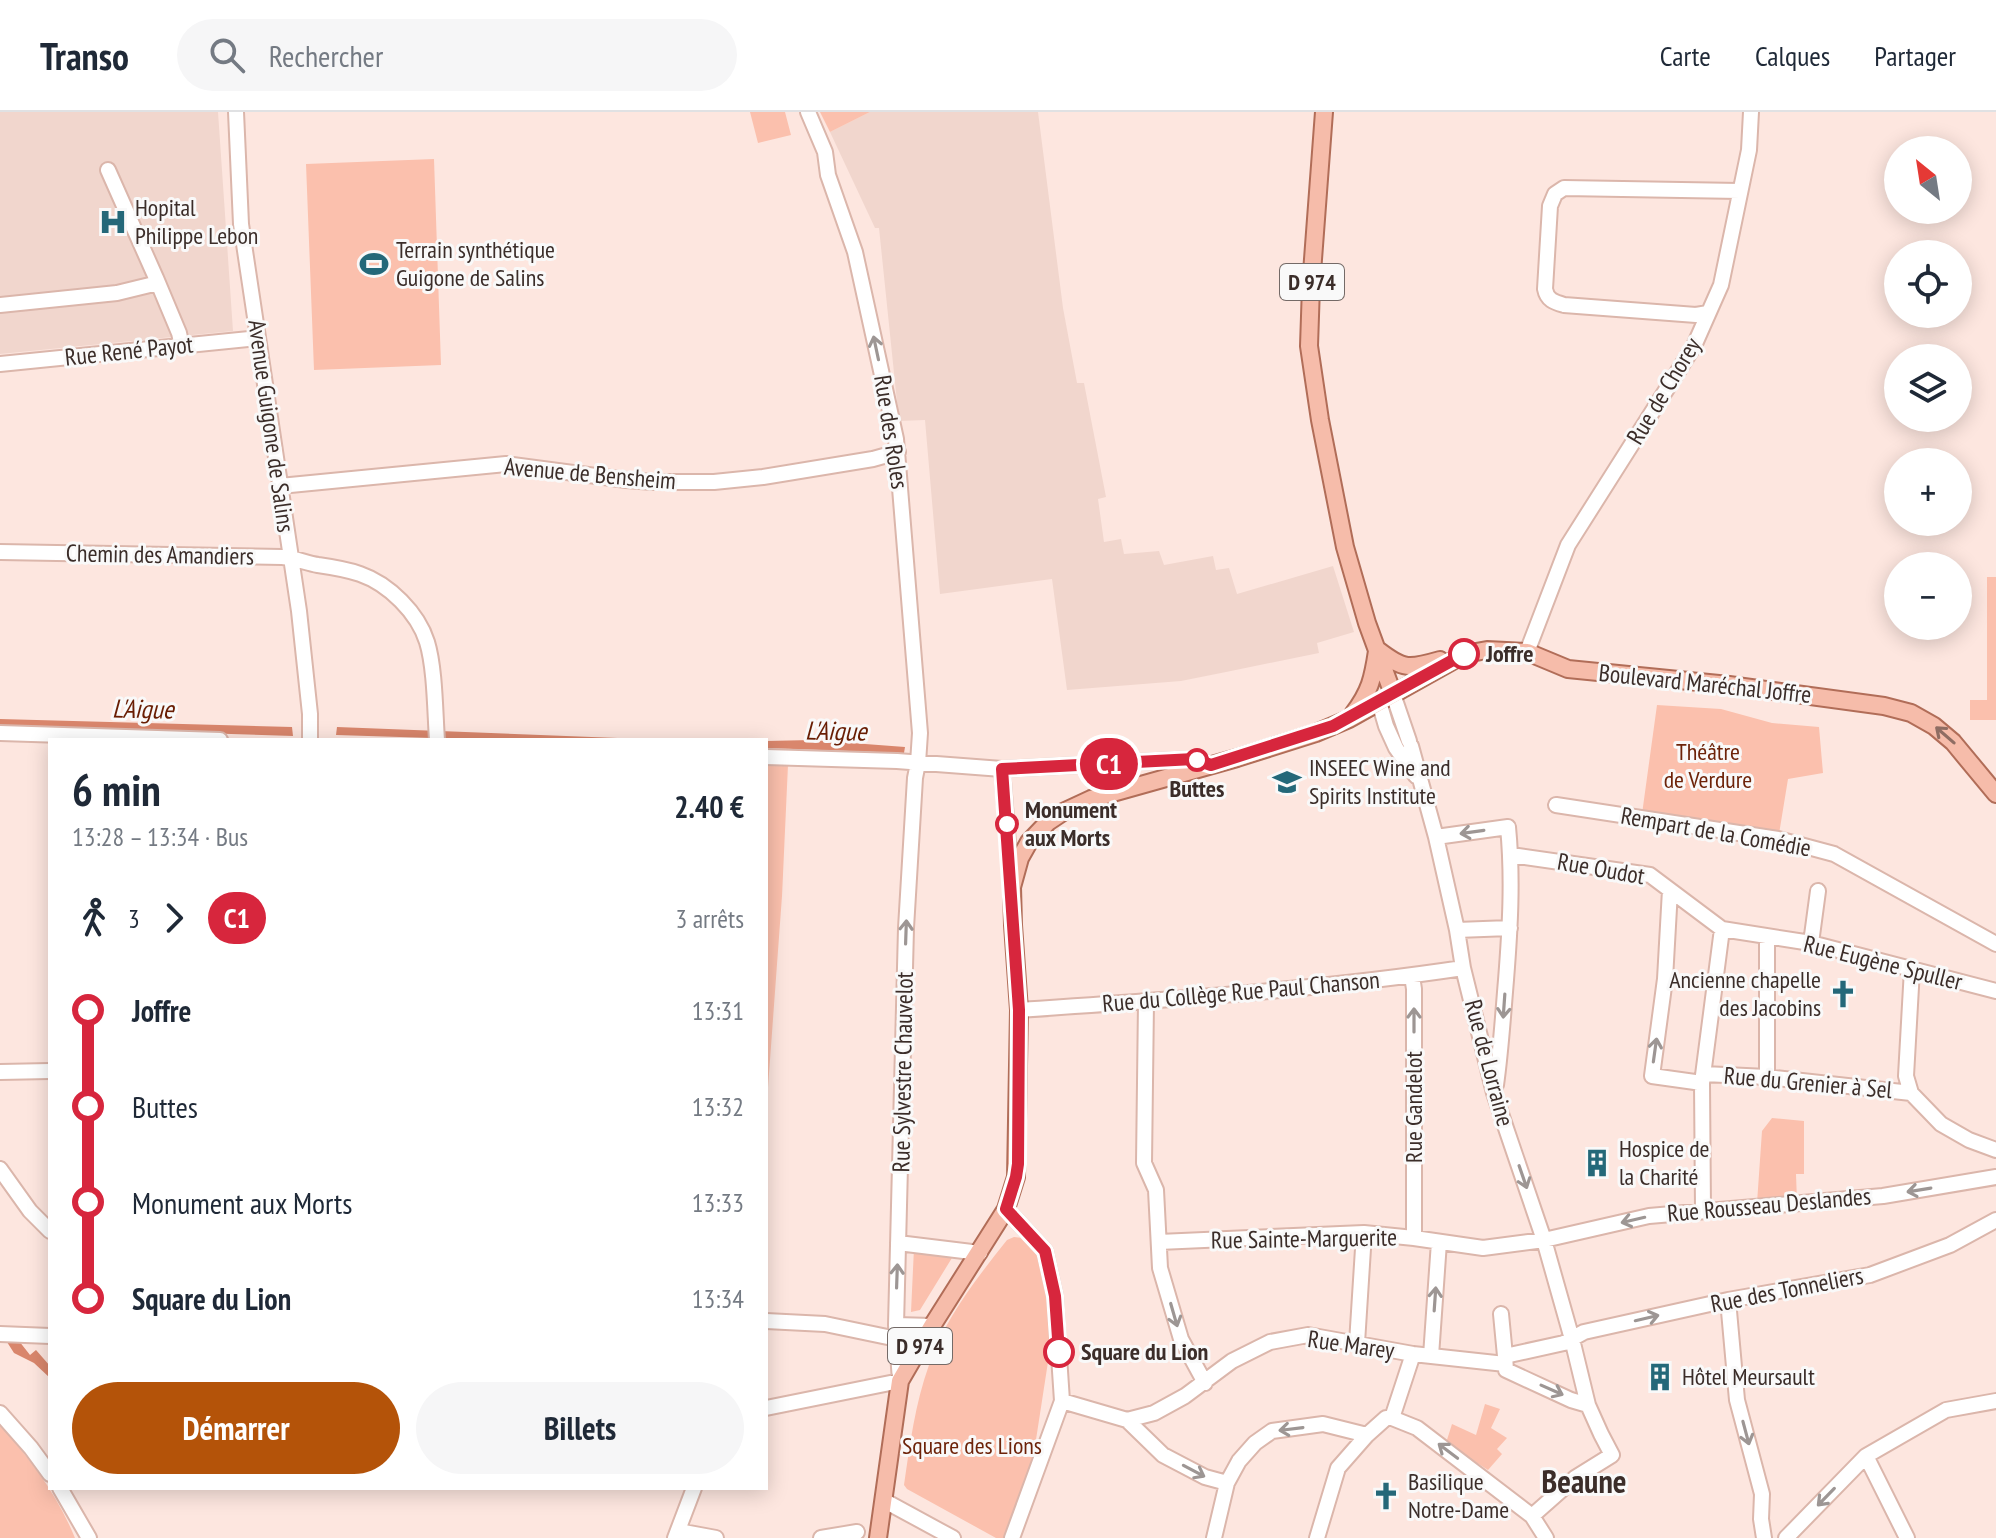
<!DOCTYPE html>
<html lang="fr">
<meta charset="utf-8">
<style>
body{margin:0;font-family:"PT Sans Narrow",sans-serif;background:#f6f6f7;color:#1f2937;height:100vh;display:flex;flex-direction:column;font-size:30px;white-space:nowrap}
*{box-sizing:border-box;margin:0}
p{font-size:26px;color:#747a83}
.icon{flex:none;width:44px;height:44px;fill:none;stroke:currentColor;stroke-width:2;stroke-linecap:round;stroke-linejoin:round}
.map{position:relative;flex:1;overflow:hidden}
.panel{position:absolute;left:48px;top:626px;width:720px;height:752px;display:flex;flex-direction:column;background:#fff;border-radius:0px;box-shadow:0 4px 20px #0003}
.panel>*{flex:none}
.badge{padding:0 16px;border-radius:26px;font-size:28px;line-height:52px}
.needle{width:52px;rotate:330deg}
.buttons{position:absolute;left:1884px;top:24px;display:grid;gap:16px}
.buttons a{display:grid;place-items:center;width:88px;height:88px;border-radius:50%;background:#fff;box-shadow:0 4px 20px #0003;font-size:40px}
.map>.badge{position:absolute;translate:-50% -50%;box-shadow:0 0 0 4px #fff}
.legs{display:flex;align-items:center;gap:12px;height:88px;padding:0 24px;font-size:26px}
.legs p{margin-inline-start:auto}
.head{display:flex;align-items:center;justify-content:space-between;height:136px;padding:0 24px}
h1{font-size:44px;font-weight:800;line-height:60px}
.cta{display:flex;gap:16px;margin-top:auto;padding:16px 24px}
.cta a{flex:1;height:92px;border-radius:48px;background:#b45309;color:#fff;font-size:32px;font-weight:800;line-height:92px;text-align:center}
.cta a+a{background:#f6f6f7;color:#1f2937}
ul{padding:0 24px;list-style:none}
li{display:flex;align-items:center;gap:28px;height:96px;font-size:30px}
li i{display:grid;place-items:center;width:12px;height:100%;margin:0 10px;background:currentColor}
li i::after{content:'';width:20px;height:20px;margin:-10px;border:6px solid;border-radius:50%;background:#fff}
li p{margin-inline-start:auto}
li:first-child i{background:linear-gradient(#0000 50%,currentColor 0)}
li:last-child i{background:linear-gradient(currentColor 50%,#0000 0)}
header{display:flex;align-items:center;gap:48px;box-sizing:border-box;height:112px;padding:0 40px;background:#fff;border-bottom:2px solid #e0e1e3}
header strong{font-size:38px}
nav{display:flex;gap:44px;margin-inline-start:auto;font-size:28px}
.search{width:560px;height:72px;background:#f6f6f7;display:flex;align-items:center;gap:20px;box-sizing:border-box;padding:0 28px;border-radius:44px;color:#747a83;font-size:30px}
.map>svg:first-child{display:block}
.built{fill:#f1d6cd}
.green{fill:#fbc0ad}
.water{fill:#d9866c}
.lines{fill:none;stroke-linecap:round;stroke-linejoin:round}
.minor-casing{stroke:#dbb6ab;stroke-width:18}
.major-casing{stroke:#b16d58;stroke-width:20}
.minor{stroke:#fff;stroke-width:14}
.major{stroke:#f6bcaa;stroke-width:16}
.oneway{stroke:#9d9694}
.oneway2{stroke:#8f6d63}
.line-1-casing{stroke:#fff;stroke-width:18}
.line-1{stroke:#d7263d;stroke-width:12}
.stop-1-dot{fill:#fff;stroke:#d7263d;stroke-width:4}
.labels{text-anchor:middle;stroke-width:6;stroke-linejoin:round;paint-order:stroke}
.shield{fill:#f9f9f9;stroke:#746a67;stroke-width:2}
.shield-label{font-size:22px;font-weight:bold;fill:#3b2d29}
.poi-label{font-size:24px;fill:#3b2d29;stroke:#f9f9f9;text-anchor:start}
.street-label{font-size:24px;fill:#3b2d29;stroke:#f9f9f9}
.stop-label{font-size:24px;font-weight:bold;fill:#3b2d29;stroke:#f9f9f9;text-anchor:start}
.park-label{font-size:24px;fill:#6d2309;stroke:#f9f9f9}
.water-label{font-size:26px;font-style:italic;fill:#691e04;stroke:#f9f9f9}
.district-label{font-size:32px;font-weight:bold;fill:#3b2d29;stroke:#f9f9f9}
</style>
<header>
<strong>Transo</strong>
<div class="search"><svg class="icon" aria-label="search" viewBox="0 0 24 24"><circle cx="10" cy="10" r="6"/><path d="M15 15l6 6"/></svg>Rechercher</div>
<nav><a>Carte</a><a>Calques</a><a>Partager</a></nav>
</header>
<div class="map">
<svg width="1996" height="1426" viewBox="0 0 1996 1426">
<rect width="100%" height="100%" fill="#fde6df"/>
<path class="built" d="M 0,0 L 218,0 L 233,219 L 0,242 Z
M 870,0 L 1038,0 L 1063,196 L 1077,271 L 1084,271 L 1106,385 L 1098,387 L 1104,430 L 1121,427 L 1124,442 L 1159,439 L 1164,453 L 1213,444 L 1216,458 L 1229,456 L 1237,482 L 1333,454 L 1354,520 L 1317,531 L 1319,541 L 1226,560 L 1181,569 L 1067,578 L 1052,467 L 940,482 L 925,308 L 899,309 L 879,116 L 875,116 L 830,20 Z"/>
<path class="green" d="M 750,0 L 785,0 L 791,23 L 758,31 Z
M 820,0 L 870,0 L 830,20 Z
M 434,47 L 441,253 L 314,258 L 306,52 Z
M 1987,465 L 1996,465 L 1996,608 L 1970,608 L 1970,588 L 1987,588 Z
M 1657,593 L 1721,597 L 1772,611 L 1819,615 L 1823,661 L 1788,667 L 1779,722 L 1642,702 Z
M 766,652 L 788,653 L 782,784 L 767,989 Z
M 1772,1006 L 1804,1009 L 1804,1062 L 1796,1062 L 1797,1089 L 1757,1091 L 1762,1019 Z
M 1014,1125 L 1023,1126 L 1029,1130 L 1041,1150 L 1054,1211 L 1031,1360 L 1006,1426 L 996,1426 L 907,1377 L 904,1373 C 910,1332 915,1292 929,1253 C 945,1206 977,1166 1007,1128 Z
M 914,1136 L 955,1141 L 920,1198 L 911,1200 Z
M 1485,1292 L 1500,1297 L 1491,1316 L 1507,1326 L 1497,1337 L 1502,1342 L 1488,1358 L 1446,1331 L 1452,1312 L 1476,1323 Z
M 0,1313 C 31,1348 57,1382 75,1426 L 0,1426 Z"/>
<path class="water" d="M 0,607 L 292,615 L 293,624 L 0,615 Z
M 337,615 L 669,628 L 496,628 L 336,623 Z
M 812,628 L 905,635 L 904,641 L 766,636 L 766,629 Z
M 19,1229 L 30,1243 L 36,1238 L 50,1254 L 50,1266 L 34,1251 L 14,1241 L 7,1230 Z"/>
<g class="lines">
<defs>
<path id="minor" d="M 236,0 L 241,112 L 299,499 L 310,602 L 310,628
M 108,58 L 156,166 L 179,221 L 182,234
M 0,193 L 117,181 L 158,171
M 1708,201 L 1696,203 L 1564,193 C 1554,190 1547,188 1545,177 L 1550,94 L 1555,82 L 1564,76 L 1740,79
M 0,252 L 258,226
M 280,374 L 506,352 L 626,368 L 653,370 L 714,370 L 763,365 L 873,347 L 898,340
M 0,440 L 282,445 C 295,446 306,451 318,453 C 332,455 346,457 360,462 C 389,472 418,501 427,530 C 435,556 435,600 437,628
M 1527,540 L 1568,433 L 1694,234 L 1721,173 L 1749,38 L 1751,0
M 1393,582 L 1409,629
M 1379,590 L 1386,614 L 1396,636 L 1416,664
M 0,621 L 220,628
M 1411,634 L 1436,725 L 1457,818 L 1463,856 L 1494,981 L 1544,1128 L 1572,1227 L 1588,1293 L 1601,1322 L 1612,1343 L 1575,1366 L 1532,1404
M 766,645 L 897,649 L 1002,657 L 1194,647 L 1211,653
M 1002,657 L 1011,769
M 1556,693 L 1778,727 L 1834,742 L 1996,832
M 1436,725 L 1508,715 C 1513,766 1510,817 1506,868 C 1503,903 1501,938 1496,973
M 1511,743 L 1650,763 L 1722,817 L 1811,831 L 1996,879
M 1670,778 L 1665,867 L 1652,964 L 1702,971
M 1457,818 L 1510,816
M 1767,825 L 1767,965
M 1811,831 L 1818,779
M 1912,857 L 1906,964 L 1911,981 L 1941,1012 L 1969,1028 L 1996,1038
M 1412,864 L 1414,877 L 1414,1126
M 1146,890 L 1144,1051 L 1156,1078 L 1160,1156 L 1181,1227 L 1205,1271
M 1019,898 C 1167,888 1316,878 1463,856
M 0,960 L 50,959
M 1704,962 L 1767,965 L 1911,981
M 0,1057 L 30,1099 L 50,1119
M 1006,1097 L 1045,1139 L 1055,1184 L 1062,1289 L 1012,1426
M 1703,1098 L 1702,971 L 1722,817
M 1159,1130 L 1364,1121 L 1414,1126 L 1483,1136 L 1544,1128 L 1649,1104 L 1883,1084 L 1996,1065
M 898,1131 L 980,1141
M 1728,1188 L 1737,1288 L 1762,1382 L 1761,1407 L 1764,1426
M 1501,1202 L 1505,1244
M 766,1209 L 825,1212 L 897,1227
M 896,1213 L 932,1214
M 0,1222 L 50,1224
M 1357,1231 L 1364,1121
M 1431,1244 L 1439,1130
M 1062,1289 L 1127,1308 L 1154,1301 L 1185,1284 L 1232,1249 L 1270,1230 L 1308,1223 L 1413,1242 L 1505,1252
M 1588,1293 L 1571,1288 L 1506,1258 L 1505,1244 L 1564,1231 L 1584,1220 L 1728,1188 L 1870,1163 L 1950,1133 L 1996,1108
M 766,1296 L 900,1269 L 896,1213 L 906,816 L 915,666 L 918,651 L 920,621 L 896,327 L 855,140 L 828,63 L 825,40 L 808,0
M 0,1301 L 31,1336 L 50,1362
M 1392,1306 L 1417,1316 L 1532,1404 L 1546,1426
M 1392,1306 L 1413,1242
M 1127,1308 L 1163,1343 L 1205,1365 L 1227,1371
M 1866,1344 L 1907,1426
M 60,1376 L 89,1426
M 883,1388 L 953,1426
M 678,1419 L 716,1426
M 675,1426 L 694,1376
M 821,1426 L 857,1420
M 1214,1426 L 1227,1371 L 1239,1349 L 1255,1331 L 1272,1319 L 1323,1312 L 1367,1323
M 1317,1426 L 1338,1356 L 1367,1323 L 1386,1306 L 1392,1306
M 1786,1426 L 1866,1344 L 1946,1298 L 1996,1289"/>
<path id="major" d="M 1324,0 L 1311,174 L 1309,234 L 1320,308 L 1345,435 L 1367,511 L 1393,582
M 1378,538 C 1404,558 1409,557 1440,548
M 1353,602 C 1370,580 1373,566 1377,539
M 878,1426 L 900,1269 L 932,1214 L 1006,1097 L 1016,1065 L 1019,898 L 1013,813 L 1012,775 L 1020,746 L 1029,730 L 1048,710 L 1063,700 L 1091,687 L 1237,646 L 1316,621 L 1349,607 L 1465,542 L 1487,538 L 1527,540 L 1568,557 L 1729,573 L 1884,594 L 1911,601 L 1934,614 L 1953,630 L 1996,682"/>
</defs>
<use href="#minor" class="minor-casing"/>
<use href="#major" class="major-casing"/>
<use href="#minor" class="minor"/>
<use href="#major" class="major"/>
</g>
<defs><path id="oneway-shaft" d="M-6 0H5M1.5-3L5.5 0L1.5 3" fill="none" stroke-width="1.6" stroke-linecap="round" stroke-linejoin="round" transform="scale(2)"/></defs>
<g class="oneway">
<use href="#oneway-shaft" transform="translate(876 236) rotate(-102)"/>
<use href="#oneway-shaft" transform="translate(1472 720) rotate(172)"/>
<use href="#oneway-shaft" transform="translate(906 820) rotate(-88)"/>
<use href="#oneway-shaft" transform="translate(1504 894) rotate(94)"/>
<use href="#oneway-shaft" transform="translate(1414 908) rotate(-90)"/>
<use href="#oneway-shaft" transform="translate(1655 938) rotate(-82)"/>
<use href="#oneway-shaft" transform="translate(1523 1065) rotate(71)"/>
<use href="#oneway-shaft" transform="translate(1919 1078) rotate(171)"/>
<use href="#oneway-shaft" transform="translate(1633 1108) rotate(167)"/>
<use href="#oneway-shaft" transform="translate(897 1164) rotate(-88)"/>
<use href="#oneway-shaft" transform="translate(1435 1187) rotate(-86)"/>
<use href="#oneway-shaft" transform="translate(1174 1203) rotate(74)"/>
<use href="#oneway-shaft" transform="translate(1647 1206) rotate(-13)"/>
<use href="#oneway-shaft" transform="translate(1552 1278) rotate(24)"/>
<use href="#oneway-shaft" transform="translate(1291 1317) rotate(173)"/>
<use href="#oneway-shaft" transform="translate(1746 1321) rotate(75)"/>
<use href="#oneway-shaft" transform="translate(1448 1339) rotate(-143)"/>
<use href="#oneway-shaft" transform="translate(1194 1359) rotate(28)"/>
<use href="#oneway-shaft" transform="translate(1826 1385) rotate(134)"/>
</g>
<use class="oneway2" href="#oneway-shaft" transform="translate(1945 623) rotate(-139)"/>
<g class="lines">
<defs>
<path id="line-1" d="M 1059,1240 L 1055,1184 L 1045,1139 L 1006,1097 L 1016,1065 L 1018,1052 L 1019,898 L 1002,657 L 1194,647 L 1211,653 L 1333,614 L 1464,542"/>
</defs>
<use href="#line-1" class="line-1-casing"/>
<use href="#line-1" class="line-1"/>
</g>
<defs>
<symbol id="hospital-bare" viewBox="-9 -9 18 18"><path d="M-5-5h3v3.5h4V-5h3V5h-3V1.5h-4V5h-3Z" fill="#246879" stroke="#f9f9f9" stroke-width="2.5" paint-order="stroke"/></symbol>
<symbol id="stadium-bare" viewBox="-9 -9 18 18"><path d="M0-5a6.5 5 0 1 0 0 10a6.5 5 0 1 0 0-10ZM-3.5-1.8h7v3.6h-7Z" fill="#246879" stroke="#f9f9f9" stroke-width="2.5" paint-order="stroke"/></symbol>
<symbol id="university-bare" viewBox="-9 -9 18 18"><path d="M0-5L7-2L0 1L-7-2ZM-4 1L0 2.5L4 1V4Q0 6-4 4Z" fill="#246879" stroke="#f9f9f9" stroke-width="2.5" paint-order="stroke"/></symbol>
<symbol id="church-bare" viewBox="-9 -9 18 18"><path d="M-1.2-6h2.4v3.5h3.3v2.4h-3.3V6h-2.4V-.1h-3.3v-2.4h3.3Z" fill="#246879" stroke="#f9f9f9" stroke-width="2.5" paint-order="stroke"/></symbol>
<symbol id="building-bare" viewBox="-9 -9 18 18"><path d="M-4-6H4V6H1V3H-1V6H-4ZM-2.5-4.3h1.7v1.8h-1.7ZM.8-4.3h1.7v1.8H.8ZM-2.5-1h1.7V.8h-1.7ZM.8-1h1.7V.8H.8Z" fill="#246879" stroke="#f9f9f9" stroke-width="2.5" paint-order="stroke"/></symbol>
</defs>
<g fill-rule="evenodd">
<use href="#hospital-bare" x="93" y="90" width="40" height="40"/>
<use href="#stadium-bare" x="354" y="132" width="40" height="40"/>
<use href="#university-bare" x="1267" y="650" width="40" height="40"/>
<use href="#church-bare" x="1823" y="862" width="40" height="40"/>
<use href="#building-bare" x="1577" y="1031" width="40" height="40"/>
<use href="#building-bare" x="1640" y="1245" width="40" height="40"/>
<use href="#church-bare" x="1366" y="1364" width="40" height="40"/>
</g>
<g class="stop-1-dot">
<circle cx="1464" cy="542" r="14"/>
<circle cx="1197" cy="648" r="10"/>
<circle cx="1007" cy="712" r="10"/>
<circle cx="1059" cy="1240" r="14"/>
</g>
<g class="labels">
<g class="shield">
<rect x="1280" y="152" width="64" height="36" rx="6"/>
<rect x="888" y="1216" width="64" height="36" rx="6"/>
</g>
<g class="shield-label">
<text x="1312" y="178">D 974</text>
<text x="920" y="1242">D 974</text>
</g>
<g class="poi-label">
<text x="135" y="104">Hopital<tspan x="135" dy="28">Philippe Lebon</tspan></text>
<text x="396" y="146">Terrain synthétique<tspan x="396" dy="28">Guigone de Salins</tspan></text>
<text x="1309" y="664">INSEEC Wine and<tspan x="1309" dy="28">Spirits Institute</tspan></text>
<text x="1821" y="876" text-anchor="end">Ancienne chapelle<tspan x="1821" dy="28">des Jacobins</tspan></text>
<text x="1619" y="1045">Hospice de<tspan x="1619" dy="28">la Charité</tspan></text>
<text x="1682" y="1273">Hôtel Meursault</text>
<text x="1408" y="1378">Basilique<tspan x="1408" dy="28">Notre-Dame</tspan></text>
</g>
<g class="street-label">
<text transform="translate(129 239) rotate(-6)" y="8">Rue René Payot</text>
<text transform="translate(1664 279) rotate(-59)" y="8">Rue de Chorey</text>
<text transform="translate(271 314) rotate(82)" y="8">Avenue Guigone de Salins</text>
<text transform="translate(891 320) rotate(81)" y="8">Rue des Roles</text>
<text transform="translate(590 362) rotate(5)" y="8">Avenue de Bensheim</text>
<text transform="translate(160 443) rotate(1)" y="8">Chemin des Amandiers</text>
<text transform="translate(1705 572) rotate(6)" y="8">Boulevard Maréchal Joffre</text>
<text transform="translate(1716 720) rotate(10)" y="8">Rempart de la Comédie</text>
<text transform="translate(1601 757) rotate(10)" y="8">Rue Oudot</text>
<text transform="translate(1883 851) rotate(14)" y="8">Rue Eugène Spuller</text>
<text transform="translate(1241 880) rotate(-5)" y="8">Rue du Collège Rue Paul Chanson</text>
<text transform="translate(1489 951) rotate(75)" y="8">Rue de Lorraine</text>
<text transform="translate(903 960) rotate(-89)" y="8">Rue Sylvestre Chauvelot</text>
<text transform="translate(1808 971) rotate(5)" y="8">Rue du Grenier à Sel</text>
<text transform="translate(1414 995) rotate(-90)" y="8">Rue Gandelot</text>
<text transform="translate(1769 1093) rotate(-5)" y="8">Rue Rousseau Deslandes</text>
<text transform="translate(1304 1127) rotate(-1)" y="8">Rue Sainte-Marguerite</text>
<text transform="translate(1787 1178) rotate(-11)" y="8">Rue des Tonneliers</text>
<text transform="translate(1351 1233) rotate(8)" y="8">Rue Marey</text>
</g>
<g class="stop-label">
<text x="1486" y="550">Joffre</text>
<text x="1197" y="685" text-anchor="middle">Buttes</text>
<text x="1025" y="706">Monument<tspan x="1025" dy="28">aux Morts</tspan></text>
<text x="1081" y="1248">Square du Lion</text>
</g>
<g class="park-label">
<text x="1708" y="648">Théâtre<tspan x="1708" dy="28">de Verdure</tspan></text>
<text x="972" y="1342">Square des Lions</text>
</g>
<g class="water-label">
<text transform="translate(143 597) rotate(1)" y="9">L'Aigue</text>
<text transform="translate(836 619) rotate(1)" y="9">L'Aigue</text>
</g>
<g class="district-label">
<text x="1584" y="1381">Beaune</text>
</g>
</g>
</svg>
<div class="buttons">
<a><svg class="needle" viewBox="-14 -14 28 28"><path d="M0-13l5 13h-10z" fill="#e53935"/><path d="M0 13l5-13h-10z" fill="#747a83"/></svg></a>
<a><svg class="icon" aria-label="locate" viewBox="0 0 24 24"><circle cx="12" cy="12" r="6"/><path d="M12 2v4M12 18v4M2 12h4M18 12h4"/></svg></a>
<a><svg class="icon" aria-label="layers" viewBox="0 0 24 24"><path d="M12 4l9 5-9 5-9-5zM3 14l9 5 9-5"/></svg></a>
<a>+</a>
<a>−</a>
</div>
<b class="badge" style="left:1109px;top:652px;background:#d7263d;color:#fff">C1</b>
<section class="panel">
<div class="head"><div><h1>6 min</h1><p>13:28 – 13:34 · Bus</p></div><b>2.40 €</b></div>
<div class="legs"><svg class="icon" aria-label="walk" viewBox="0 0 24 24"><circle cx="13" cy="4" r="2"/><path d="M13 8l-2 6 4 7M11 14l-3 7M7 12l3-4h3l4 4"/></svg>3<svg class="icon" aria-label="forward" viewBox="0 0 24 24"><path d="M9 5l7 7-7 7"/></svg><b class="badge" style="background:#d7263d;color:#fff">C1</b><p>3 arrêts</p></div>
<ul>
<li><i style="color:#d7263d"></i><b>Joffre</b><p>13:31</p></li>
<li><i style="color:#d7263d"></i><span>Buttes</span><p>13:32</p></li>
<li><i style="color:#d7263d"></i><span>Monument aux Morts</span><p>13:33</p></li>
<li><i style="color:#d7263d"></i><b>Square du Lion</b><p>13:34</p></li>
</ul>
<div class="cta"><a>Démarrer</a><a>Billets</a></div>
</section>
</div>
